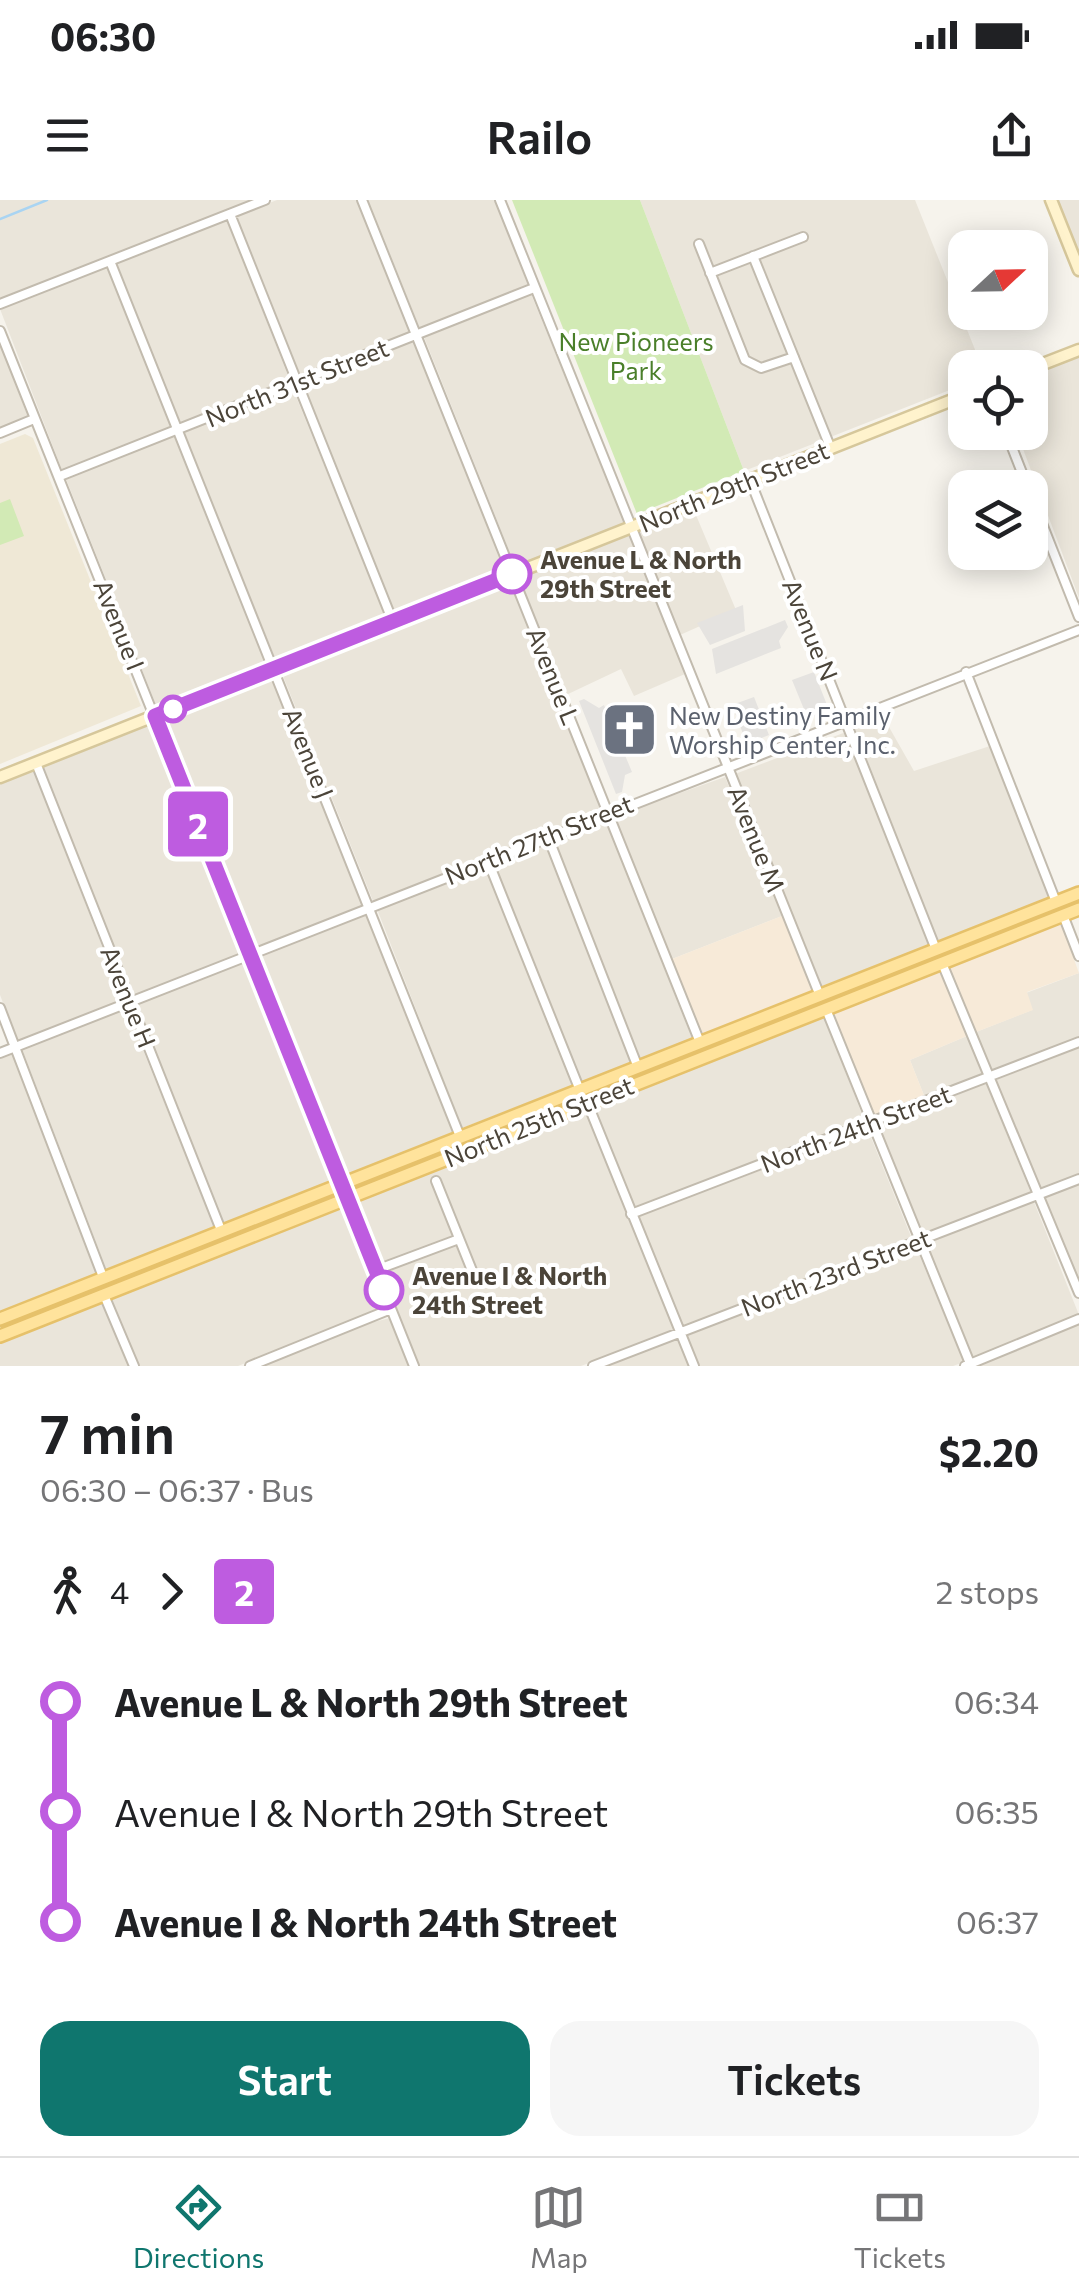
<!DOCTYPE html>
<meta charset="utf-8">
<style>
body{margin:0;font-family:Commissioner,sans-serif;background:#f6f6f6;color:#202124;height:100vh;display:flex;flex-direction:column;font-size:38px;white-space:nowrap}
*{box-sizing:border-box;margin:0}
p{font-size:32px;color:#757577}
.icon{flex:none;width:55px;height:55px;fill:none;stroke:currentColor;stroke-width:2;stroke-linecap:round;stroke-linejoin:round}
.map{position:relative;height:1166px;overflow:hidden}
.panel{display:flex;flex-direction:column;background:#fff;flex:1}
.panel>*{flex:none}
.badge{padding:0 20px;border-radius:8px;font-size:35px;line-height:65px}
.needle{width:65px;rotate:68deg}
.tools{position:absolute;left:948px;top:30px;display:grid;gap:20px}
.tools a{display:grid;place-items:center;width:100px;height:100px;border-radius:20px;background:#fff;box-shadow:0 5px 25px #0003;font-size:50px}
.map>.badge{position:absolute;translate:-50% -50%;box-shadow:0 0 0 5px #fff}
.legs{display:flex;align-items:center;gap:15px;height:110px;padding:0 40px;font-size:32px}
.legs p{margin-inline-start:auto}
.overview{display:flex;align-items:center;justify-content:space-between;height:170px;padding:0 40px}
h1{font-size:55px;font-weight:600;line-height:75px}
.action{display:flex;gap:20px;margin-top:auto;padding:20px 40px}
.action a{flex:1;height:115px;border-radius:30px;background:#0f766e;color:#fff;font-size:40px;font-weight:600;line-height:115px;text-align:center}
.action a+a{background:#f6f6f6;color:#202124}
ul{padding:0 40px;list-style:none}
li{display:flex;align-items:center;gap:35px;height:110px;font-size:38px}
li i{display:grid;place-items:center;width:15px;height:100%;margin:0 12px;background:currentColor}
li i::after{content:'';width:25px;height:25px;margin:-12px;border:8px solid;border-radius:50%;background:#fff}
li p{margin-inline-start:auto}
li:first-child i{background:linear-gradient(#0000 50%,currentColor 0)}
li:last-child i{background:linear-gradient(currentColor 50%,#0000 0)}
.status{display:flex;justify-content:space-between;align-items:center;height:70px;padding:0 50px;background:#fff;direction:ltr}
.status svg{height:28px;fill:currentColor}
header{display:flex;justify-content:space-between;align-items:center;height:130px;padding:0 40px;background:#fff;font-size:45px;font-weight:600}
.menu{display:flex;justify-content:space-around;align-items:center;height:140px;border-top:2px solid #e0e0e0;background:#fff;font-size:28px;color:#757577}
.menu a{display:grid;justify-items:center;gap:5px}
.menu .selected{color:#0f766e}
.map>svg:first-child{display:block}
.residential{fill:#eae5da}
.commercial{fill:#f7ead8}
.education{fill:#efe8d6}
.green{fill:#d2eab5}
.parking{fill:#e5e3e0}
.lines{fill:none;stroke-linecap:round;stroke-linejoin:round}
.stream{stroke:#a9d4f2;stroke-width:2.5}
.street-casing{stroke:#c2bbae;stroke-width:12}
.secondary-casing{stroke:#d6c79b;stroke-width:15}
.primary-casing{stroke:#e6c16a;stroke-width:16}
.street{stroke:#fff;stroke-width:8}
.secondary{stroke:#fff3cd;stroke-width:10}
.primary{stroke:#ffe39c;stroke-width:11}
.line-1-casing{stroke:#fff;stroke-width:22}
.line-1{stroke:#be5ce0;stroke-width:15}
.stop-1-dot{fill:#fff;stroke:#be5ce0;stroke-width:5}
.labels{text-anchor:middle;stroke-width:8;stroke-linejoin:round;paint-order:stroke}
.park-label{font-size:25px;fill:#4a7f2a;stroke:#fff}
.street-label{font-size:25px;fill:#4b4439;stroke:#fff}
.stop-label{font-size:25px;font-weight:bold;fill:#4b4439;stroke:#fff;text-anchor:start}
.worship-label{font-size:25px;fill:#5b616d;stroke:#fff;text-anchor:start}
</style>
<div class="status"><b>06:30</b><svg viewBox="0 0 49 12"><path d="M0 12V9h3v3zM5 12V6h3v6zM10 12V3h3v9zM15 12V0h3v12zM26 1h20v11H26zM47 4h2v5h-2z"/></svg></div>
<header><svg class="icon" aria-label="menu" viewBox="0 0 24 24"><path d="M4 6h16M4 12h16M4 18h16"/></svg>Railo<svg class="icon" aria-label="share" viewBox="0 0 24 24"><path d="M12 15V3M7 8l5-5 5 5M5 13v7h14v-7"/></svg></header>
<div class="map">
<svg width="1079" height="1166" viewBox="0 0 1079 1166">
<rect width="100%" height="100%" fill="#f6f3ec"/>
<path class="residential" d="M 0,0 L 253,0 L 0,100 Z
M 277,0 L 357,0 L 411,133 L 299,177 L 236,16 Z
M 368,0 L 495,0 L 528,85 L 420,129 Z
M 640,0 L 915,0 L 982,167 L 965,168 L 965,184 L 744,271 Z
M 1056,0 L 1079,0 L 1079,57 Z
M 227,20 L 290,181 L 180,225 L 117,63 Z
M 107,67 L 171,228 L 62,270 L 0,109 Z
M 531,94 L 626,325 L 516,368 L 424,137 Z
M 414,141 L 506,372 L 396,416 L 303,185 Z
M 0,145 L 28,217 L 0,228 Z
M 1079,155 L 1079,398 L 1017,233 L 1030,232 L 1030,174 Z
M 293,189 L 387,420 L 277,463 L 183,233 Z
M 174,236 L 267,467 L 158,510 L 66,279 Z
M 693,308 L 736,410 L 680,435 L 638,329 Z
M 629,333 L 685,474 L 634,496 L 621,469 L 566,495 L 519,377 Z
M 510,380 L 602,611 L 373,701 L 281,471 Z
M 272,480 L 364,705 L 253,748 L 162,519 Z
M 885,520 L 914,571 L 990,546 L 1050,699 L 938,742 L 855,529 Z
M 152,523 L 244,752 L 132,796 L 43,565 Z
M 846,532 L 929,745 L 822,786 L 735,574 Z
M 33,569 L 123,800 L 18,841 L 0,795 L 0,582 Z
M 725,577 L 782,716 L 672,759 L 615,616 Z
M 605,619 L 692,838 L 640,859 L 554,639 Z
M 545,643 L 631,863 L 582,882 L 494,663 Z
M 486,670 L 573,885 L 462,928 L 377,709 Z
M 367,713 L 453,932 L 343,976 L 256,757 Z
M 247,760 L 334,980 L 224,1024 L 135,804 Z
M 1079,773 L 1079,838 L 992,872 L 976,832 L 1032,810 L 1026,793 Z
M 126,808 L 215,1028 L 107,1071 L 22,849 Z
M 823,814 L 865,922 L 635,1008 L 593,904 Z
M 967,836 L 983,875 L 925,898 L 910,860 Z
M 1079,847 L 1079,975 L 1040,990 L 996,880 Z
M 12,852 L 97,1074 L 0,1114 L 0,857 Z
M 986,883 L 1031,993 L 921,1036 L 878,927 Z
M 579,892 L 582,899 L 467,946 L 350,992 L 347,984 Z
M 584,908 L 675,1130 L 581,1166 L 419,1166 L 382,1073 L 456,1045 L 469,1079 L 478,1075 L 440,976 L 430,979 L 453,1037 L 379,1064 L 353,1000 Z
M 868,930 L 912,1039 L 684,1127 L 638,1016 Z
M 1079,984 L 1079,1081 L 1043,998 Z
M 338,988 L 341,996 L 111,1087 L 190,1053 L 199,1044 Z
M 1034,1002 L 1079,1115 L 973,1158 L 925,1044 Z
M 344,1004 L 385,1107 L 238,1166 L 139,1166 L 110,1098 Z
M 916,1047 L 964,1162 L 953,1166 L 699,1166 L 687,1135 Z
M 101,1101 L 128,1166 L 0,1166 L 0,1141 Z
M 390,1118 L 408,1166 L 262,1166 L 366,1124 Z
M 1079,1124 L 1079,1166 L 977,1166 Z
M 678,1139 L 689,1166 L 606,1166 Z"/>
<path class="commercial" d="M 1063,704 L 1059,712 L 829,803 L 826,796 Z
M 782,716 L 813,791 L 701,835 L 672,759 Z
M 1060,721 L 1079,773 L 1027,792 L 1033,810 L 976,832 L 948,765 Z
M 939,769 L 967,836 L 910,860 L 925,898 L 874,918 L 832,811 Z"/>
<path class="education" d="M 25,234 L 33,238 L 141,506 L 0,564 L 0,244 Z"/>
<path class="green" d="M 512,0 L 640,0 L 744,271 L 637,314 Z
M 10,299 L 24,336 L 0,345 L 0,303 Z"/>
<path class="parking" d="M 743,405 L 745,431 L 710,445 L 697,423 Z
M 785,420 L 788,427 L 779,441 L 781,448 L 716,474 L 712,449 Z
M 814,472 L 829,510 L 808,519 L 792,480 Z
M 754,497 L 769,535 L 747,544 L 732,505 Z
M 584,499 L 599,508 L 604,505 L 632,572 L 625,575 L 622,592 L 616,594 L 579,501 Z"/>
<g class="lines">
<path class="stream" d="M 0,19 L 47,0"/>
<defs>
<path id="street" d="M 362,0 L 699,840
M 500,0 L 820,796
M 230,14 L 393,422
M 699,44 L 745,160 L 761,168 L 794,157
M 753,56 L 831,249
M 110,61 L 459,934
M 710,73 L 803,37
M 0,104 L 265,0
M 0,131 L 414,1166
M 1006,232 L 1028,288
M 0,233 L 34,219
M 60,276 L 534,88
M 750,280 L 935,747
M 1030,293 L 1079,417
M 966,472 L 1056,702
M 36,563 L 221,1030
M 548,637 L 637,865
M 488,661 L 579,888
M 1063,715 L 1079,756
M 942,763 L 1079,1093
M 0,808 L 103,1077
M 826,809 L 971,1166
M 0,853 L 1079,430
M 587,902 L 694,1166
M 436,981 L 473,1073
M 631,1014 L 1079,842
M 376,1070 L 459,1039
M 104,1095 L 134,1166
M 250,1166 L 391,1109
M 593,1166 L 1079,979
M 965,1166 L 1079,1119"/>
<path id="secondary" d="M 1051,0 L 1079,70
M 1030,169 L 1079,150
M 0,577 L 965,195"/>
<path id="primary" d="M 0,1119 L 1079,693
M 0,1136 L 1079,709"/>
</defs>
<use href="#street" class="street-casing"/>
<use href="#secondary" class="secondary-casing"/>
<use href="#primary" class="primary-casing"/>
<use href="#street" class="street"/>
<use href="#secondary" class="secondary"/>
<use href="#primary" class="primary"/>
</g>
<g class="lines">
<defs>
<path id="line-1" d="M 384,1090 L 155,516 L 512,374"/>
</defs>
<use href="#line-1" class="line-1-casing"/>
<use href="#line-1" class="line-1"/>
</g>
<defs>
<symbol id="church-square" viewBox="-11 -11 22 22"><rect x="-9" y="-9" width="18" height="18" rx="4" fill="#6b7280" stroke="#fff"/><path d="M-1.2-6h2.4v3.5h3.3v2.4h-3.3V6h-2.4V-.1h-3.3v-2.4h3.3Z" fill="#fff"/></symbol>
</defs>
<g fill-rule="evenodd">
<use href="#church-square" x="598" y="498" width="63" height="63"/>
</g>
<g class="stop-1-dot">
<circle cx="512" cy="374" r="18"/>
<circle cx="173" cy="509" r="12"/>
<circle cx="384" cy="1090" r="18"/>
</g>
<g class="labels">
<g class="park-label">
<text x="636" y="151">New Pioneers<tspan x="636" dy="29">Park</tspan></text>
</g>
<g class="street-label">
<text transform="translate(297 183) rotate(-22)" y="9">North 31st Street</text>
<text transform="translate(734 287) rotate(-22)" y="9">North 29th Street</text>
<text transform="translate(119 425) rotate(68)" y="9">Avenue I</text>
<text transform="translate(810 430) rotate(68)" y="9">Avenue N</text>
<text transform="translate(553 476) rotate(68)" y="9">Avenue L</text>
<text transform="translate(308 553) rotate(68)" y="9">Avenue J</text>
<text transform="translate(756 639) rotate(68)" y="9">Avenue M</text>
<text transform="translate(539 640) rotate(-22)" y="9">North 27th Street</text>
<text transform="translate(128 797) rotate(68)" y="9">Avenue H</text>
<text transform="translate(539 922) rotate(-22)" y="9">North 25th Street</text>
<text transform="translate(856 929) rotate(-21)" y="9">North 24th Street</text>
<text transform="translate(836 1073) rotate(-21)" y="9">North 23rd Street</text>
</g>
<g class="stop-label">
<text x="540" y="369">Avenue L &amp; North<tspan x="540" dy="29">29th Street</tspan></text>
<text x="412" y="1085">Avenue I &amp; North<tspan x="412" dy="29">24th Street</tspan></text>
</g>
<g class="worship-label">
<text x="669" y="525">New Destiny Family<tspan x="669" dy="29">Worship Center, Inc.</tspan></text>
</g>
</g>
</svg>
<div class="tools">
<a><svg class="needle" viewBox="-14 -14 28 28"><path d="M0-13l5 13h-10z" fill="#e53935"/><path d="M0 13l5-13h-10z" fill="#757577"/></svg></a>
<a><svg class="icon" aria-label="locate" viewBox="0 0 24 24"><circle cx="12" cy="12" r="6"/><path d="M12 2v4M12 18v4M2 12h4M18 12h4"/></svg></a>
<a><svg class="icon" aria-label="layers" viewBox="0 0 24 24"><path d="M12 4l9 5-9 5-9-5zM3 14l9 5 9-5"/></svg></a>
</div>
<b class="badge" style="left:198px;top:624px;background:#be5ce0;color:#fff">2</b>
</div>
<section class="panel">
<div class="overview"><div><h1>7 min</h1><p>06:30 – 06:37 · Bus</p></div><b>$2.20</b></div>
<div class="legs"><svg class="icon" aria-label="walk" viewBox="0 0 24 24"><circle cx="13" cy="4" r="2"/><path d="M13 8l-2 6 4 7M11 14l-3 7M7 12l3-4h3l4 4"/></svg>4<svg class="icon" aria-label="forward" viewBox="0 0 24 24"><path d="M9 5l7 7-7 7"/></svg><b class="badge" style="background:#be5ce0;color:#fff">2</b><p>2 stops</p></div>
<ul>
<li><i style="color:#be5ce0"></i><b>Avenue L &amp; North 29th Street</b><p>06:34</p></li>
<li><i style="color:#be5ce0"></i><span>Avenue I &amp; North 29th Street</span><p>06:35</p></li>
<li><i style="color:#be5ce0"></i><b>Avenue I &amp; North 24th Street</b><p>06:37</p></li>
</ul>
<div class="action"><a>Start</a><a>Tickets</a></div>
</section>
<nav class="menu">
<a class="selected"><svg class="icon" aria-label="directions" viewBox="0 0 24 24"><path d="M12 3l9 9-9 9-9-9zM9 14v-3h6M13 9l2 2-2 2"/></svg>Directions</a>
<a><svg class="icon" aria-label="map" viewBox="0 0 24 24"><path d="M3 6l6-2 6 2 6-2v14l-6 2-6-2-6 2zM9 4v14M15 6v14"/></svg>Map</a>
<a><svg class="icon" aria-label="tickets" viewBox="0 0 24 24"><path d="M3 7h18v10H3zM15 7v10"/></svg>Tickets</a>
</nav>
